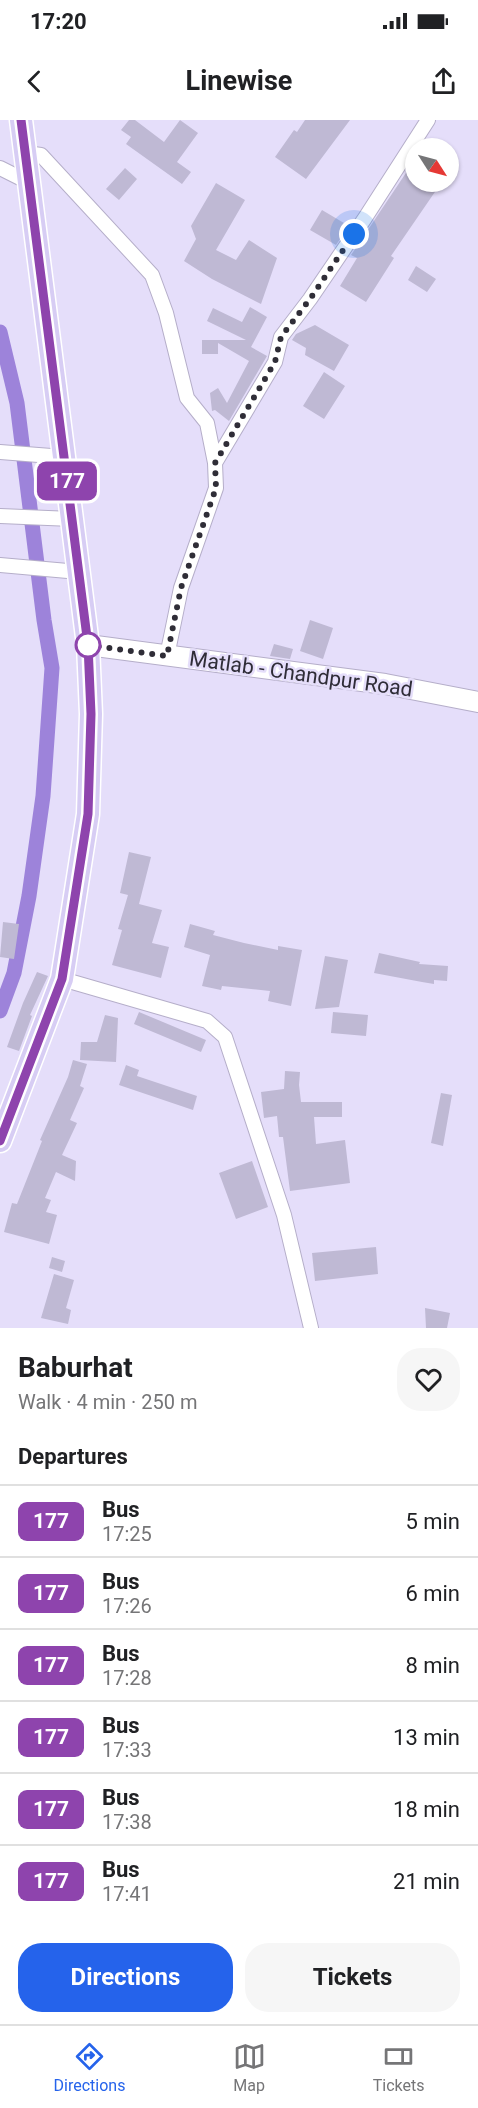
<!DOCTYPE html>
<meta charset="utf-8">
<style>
body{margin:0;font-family:Roboto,sans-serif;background:#f6f6f6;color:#202124;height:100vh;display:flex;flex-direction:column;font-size:22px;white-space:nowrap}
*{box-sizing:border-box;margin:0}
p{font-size:20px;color:#757577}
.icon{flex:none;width:33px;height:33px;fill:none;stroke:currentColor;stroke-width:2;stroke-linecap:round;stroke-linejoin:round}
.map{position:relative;height:1208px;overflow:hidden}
.drawer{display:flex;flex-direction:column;background:#fff;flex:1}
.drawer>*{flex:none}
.badge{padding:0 12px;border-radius:9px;font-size:21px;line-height:39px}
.needle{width:39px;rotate:126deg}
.controls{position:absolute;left:405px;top:18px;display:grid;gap:12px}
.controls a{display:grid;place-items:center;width:54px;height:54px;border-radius:50%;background:#fff;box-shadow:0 2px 4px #0004;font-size:30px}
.you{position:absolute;width:30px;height:30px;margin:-15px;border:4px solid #fff;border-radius:50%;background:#1a73e8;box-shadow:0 0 0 9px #1a73e833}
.map>.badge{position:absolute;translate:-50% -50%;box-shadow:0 0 0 3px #fff}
h2{padding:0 18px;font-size:22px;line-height:54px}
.round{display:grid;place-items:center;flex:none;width:63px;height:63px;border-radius:24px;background:#f6f6f6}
.headline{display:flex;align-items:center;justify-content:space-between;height:102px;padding:0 18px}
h1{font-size:28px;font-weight:700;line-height:45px}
.button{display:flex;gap:12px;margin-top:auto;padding:12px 18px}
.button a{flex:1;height:69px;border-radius:24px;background:#2563eb;color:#fff;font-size:24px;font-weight:700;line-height:69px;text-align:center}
.button a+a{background:#f6f6f6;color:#202124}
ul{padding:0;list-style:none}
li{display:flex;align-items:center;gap:18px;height:72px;padding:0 18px;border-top:2px solid #e0e0e0}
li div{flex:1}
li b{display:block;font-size:22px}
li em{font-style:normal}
li .badge{min-width:66px;font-weight:700;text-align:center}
.status{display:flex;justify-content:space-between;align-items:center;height:42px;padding:0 30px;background:#fff;direction:ltr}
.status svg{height:16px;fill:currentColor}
header{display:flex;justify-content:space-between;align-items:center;height:78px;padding:0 18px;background:#fff;font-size:27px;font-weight:700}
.tab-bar{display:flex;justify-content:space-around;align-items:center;height:84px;border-top:2px solid #e0e0e0;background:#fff;font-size:16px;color:#757577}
.tab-bar a{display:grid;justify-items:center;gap:3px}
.tab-bar .current{color:#2563eb}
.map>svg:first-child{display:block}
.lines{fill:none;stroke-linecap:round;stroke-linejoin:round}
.canal{stroke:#9d83da;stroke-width:15}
.building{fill:#bfb9d4}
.street-casing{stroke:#b5aec9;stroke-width:16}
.secondary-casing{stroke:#b5aec9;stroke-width:22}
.primary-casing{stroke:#fff;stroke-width:25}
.street{stroke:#fff;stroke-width:14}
.secondary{stroke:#fff;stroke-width:20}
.primary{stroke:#d7cdf4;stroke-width:22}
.line-casing{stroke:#fff;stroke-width:14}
.line{stroke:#8e44ad;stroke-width:9}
.walk{stroke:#2f2d37;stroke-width:6;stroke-dasharray:0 10.8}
.stop-dot{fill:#fff;stroke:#8e44ad;stroke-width:3}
.labels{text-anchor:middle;stroke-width:5;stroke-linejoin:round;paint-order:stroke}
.street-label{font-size:21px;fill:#2f2d37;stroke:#e5defa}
</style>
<div class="status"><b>17:20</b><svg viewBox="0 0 49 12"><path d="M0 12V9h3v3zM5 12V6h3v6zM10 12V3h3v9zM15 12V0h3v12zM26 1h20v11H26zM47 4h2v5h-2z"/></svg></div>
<header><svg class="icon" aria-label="back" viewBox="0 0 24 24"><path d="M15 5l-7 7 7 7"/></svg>Linewise<svg class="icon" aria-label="share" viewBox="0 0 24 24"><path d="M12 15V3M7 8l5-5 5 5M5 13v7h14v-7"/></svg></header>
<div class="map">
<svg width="478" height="1208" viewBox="0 0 478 1208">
<rect width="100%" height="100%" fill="#e5defa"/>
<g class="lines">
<path class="canal" d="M 0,212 L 17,283 L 44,500 L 52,548 L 43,676 L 29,776 L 14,853 L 0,891"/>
</g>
<path class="building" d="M 129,0 L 135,0 L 164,22 L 180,0 L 198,13 L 177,42 L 191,52 L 182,64 L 126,24 L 131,17 L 121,10 Z
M 305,0 L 350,0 L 306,59 L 275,37 L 294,10 L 297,12 Z
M 416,38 L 416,62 L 432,62 L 439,66 L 391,136 L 394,138 L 366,182 L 340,166 L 357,138 L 351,135 Z
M 125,48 L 137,59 L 119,80 L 106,69 Z
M 216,63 L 245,80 L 216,130 L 236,140 L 249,120 L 277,138 L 261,184 L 212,159 L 184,141 L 196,119 L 191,106 Z
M 322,90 L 349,106 L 336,125 L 310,110 Z
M 416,146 L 436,159 L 427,172 L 408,160 Z
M 250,187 L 267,197 L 251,227 L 267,236 L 229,301 L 215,290 L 212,291 L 210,273 L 218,268 L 227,283 L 249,241 L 218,223 L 218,234 L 202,234 L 202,220 L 246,220 L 207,201 L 213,188 L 242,202 Z
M 315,205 L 349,225 L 334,251 L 305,235 L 306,228 L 292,220 L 296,214 Z
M 324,252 L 345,266 L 324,299 L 303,286 Z
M 310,500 L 333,508 L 323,539 L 300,531 Z
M 274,524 L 293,529 L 290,539 L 270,536 Z
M 129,732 L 151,737 L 139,784 L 162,790 L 152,823 L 169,827 L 161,858 L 112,845 L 122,810 L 118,809 L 128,775 L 120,773 Z
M 3,802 L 19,804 L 14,839 L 0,837 Z
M 190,804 L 215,811 L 213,815 L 244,823 L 278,830 L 278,826 L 302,830 L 291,886 L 268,881 L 270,871 L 222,866 L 221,870 L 202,866 L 210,835 L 184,827 Z
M 379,833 L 420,842 L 419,844 L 448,846 L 447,861 L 434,860 L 434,864 L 422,862 L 374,853 Z
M 325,836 L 348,840 L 339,887 L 315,889 Z
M 37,852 L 48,856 L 30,895 L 32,896 L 19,931 L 7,927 L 23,883 Z
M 139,892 L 206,920 L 201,932 L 134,904 Z
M 333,892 L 368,895 L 366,916 L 331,913 Z
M 105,895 L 118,898 L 116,942 L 80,940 L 81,922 L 97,922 Z
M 73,940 L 87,944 L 80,966 L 84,968 L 70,1000 L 77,1003 L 62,1035 L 76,1041 L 75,1061 L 56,1052 L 45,1078 L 51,1080 L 46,1092 L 57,1095 L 49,1124 L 4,1112 L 12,1083 L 17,1084 L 42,1021 L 40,1020 L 68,957 Z
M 126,945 L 139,950 L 137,956 L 197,976 L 193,990 L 119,965 Z
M 285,951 L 300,952 L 299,965 L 301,982 L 342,982 L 342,997 L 314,997 L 316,1024 L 345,1020 L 350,1063 L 290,1071 L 283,1017 L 279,1017 L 277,996 L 264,998 L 261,972 L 284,969 Z
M 441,973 L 452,975 L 443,1026 L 431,1023 Z
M 252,1041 L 268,1087 L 236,1099 L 219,1053 Z
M 376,1127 L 378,1154 L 315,1161 L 312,1133 Z
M 52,1137 L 65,1141 L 62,1152 L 49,1148 Z
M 54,1154 L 74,1160 L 66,1188 L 71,1190 L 68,1204 L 41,1198 Z
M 425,1188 L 450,1193 L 447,1208 L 426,1208 Z"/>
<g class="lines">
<defs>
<path id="street" d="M 26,33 L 41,35 L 152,155 L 166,193 L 187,278 L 207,303 L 215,343 L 216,368 L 181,468 L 167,536
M 0,48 L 30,63
M 0,332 L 64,337
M 215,343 L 275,242 L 281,217 L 310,179 L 365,98 L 428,0
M 0,396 L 72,399
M 0,445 L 79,452
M 62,859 L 207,901 L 225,917 L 284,1095 L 311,1208"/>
<path id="secondary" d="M 88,525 L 385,564 L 478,582"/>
<path id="primary" d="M 0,1021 L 62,859 L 88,694 L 91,594 L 88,525 L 21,0"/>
</defs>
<use href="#street" class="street-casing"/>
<use href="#secondary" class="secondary-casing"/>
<use href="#primary" class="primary-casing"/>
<use href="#street" class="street"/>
<use href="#secondary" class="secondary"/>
<use href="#primary" class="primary"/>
</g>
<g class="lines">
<defs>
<path id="line" d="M 0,1021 L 62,859 L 88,694 L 91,594 L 88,525 L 21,0"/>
</defs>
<use href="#line" class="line-casing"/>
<use href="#line" class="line"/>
<path class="walk" d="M 88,525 L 167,536 L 181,468 L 216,368 L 215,343 L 275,242 L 281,217 L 310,179 L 354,114"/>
</g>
<circle class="stop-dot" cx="88" cy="525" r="12"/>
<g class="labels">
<g class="street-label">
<text transform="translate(301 554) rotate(8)" y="7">Matlab - Chandpur Road</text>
</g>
</g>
</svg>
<div class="controls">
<a><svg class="needle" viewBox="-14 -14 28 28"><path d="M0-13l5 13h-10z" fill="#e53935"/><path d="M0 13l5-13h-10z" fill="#757577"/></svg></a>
</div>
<div class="you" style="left:354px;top:114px"></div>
<b class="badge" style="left:67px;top:361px;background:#8e44ad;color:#fff">177</b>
</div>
<section class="drawer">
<div class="headline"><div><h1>Baburhat</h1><p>Walk · 4 min · 250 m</p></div><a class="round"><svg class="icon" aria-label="heart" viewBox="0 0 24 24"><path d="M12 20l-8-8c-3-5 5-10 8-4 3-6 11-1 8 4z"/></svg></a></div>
<h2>Departures</h2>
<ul>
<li><span class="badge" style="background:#8e44ad;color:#fff">177</span><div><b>Bus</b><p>17:25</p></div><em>5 min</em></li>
<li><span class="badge" style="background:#8e44ad;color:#fff">177</span><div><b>Bus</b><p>17:26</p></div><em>6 min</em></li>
<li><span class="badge" style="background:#8e44ad;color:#fff">177</span><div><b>Bus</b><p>17:28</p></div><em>8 min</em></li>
<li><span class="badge" style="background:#8e44ad;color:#fff">177</span><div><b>Bus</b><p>17:33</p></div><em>13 min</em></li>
<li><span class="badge" style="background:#8e44ad;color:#fff">177</span><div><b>Bus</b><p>17:38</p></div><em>18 min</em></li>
<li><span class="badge" style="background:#8e44ad;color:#fff">177</span><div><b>Bus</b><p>17:41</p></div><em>21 min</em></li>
</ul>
<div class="button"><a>Directions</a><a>Tickets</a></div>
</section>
<nav class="tab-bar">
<a class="current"><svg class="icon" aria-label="directions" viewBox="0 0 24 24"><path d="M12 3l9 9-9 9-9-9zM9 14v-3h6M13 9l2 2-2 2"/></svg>Directions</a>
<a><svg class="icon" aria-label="map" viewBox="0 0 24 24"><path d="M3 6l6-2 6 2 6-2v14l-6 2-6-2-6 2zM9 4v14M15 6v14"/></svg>Map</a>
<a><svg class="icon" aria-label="tickets" viewBox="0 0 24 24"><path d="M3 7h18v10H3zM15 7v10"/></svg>Tickets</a>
</nav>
